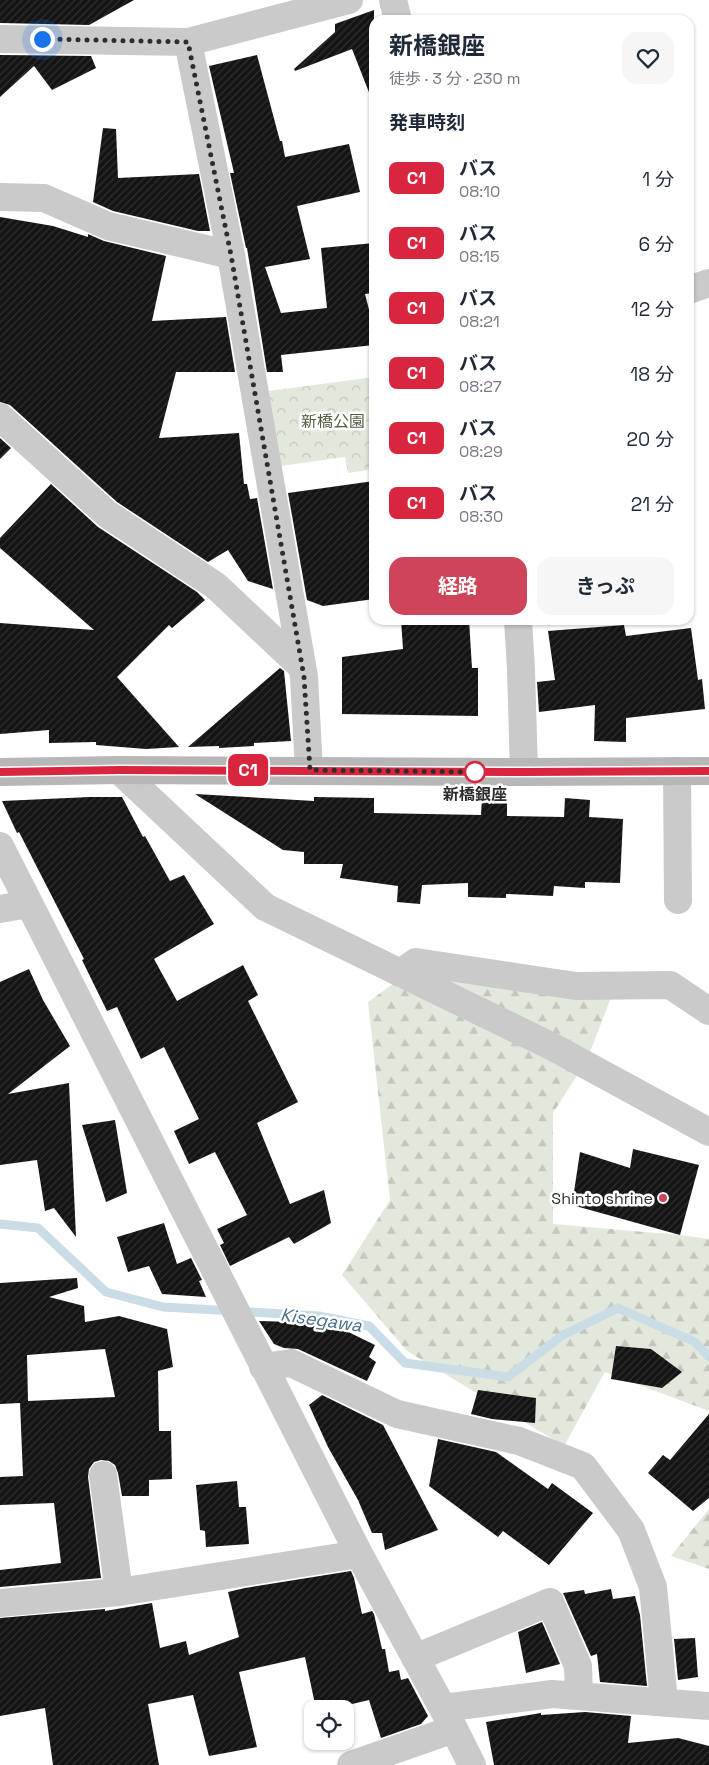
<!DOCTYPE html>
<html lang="ja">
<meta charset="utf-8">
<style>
body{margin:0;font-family:"Space Grotesk","Noto Sans JP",sans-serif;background:#f6f6f7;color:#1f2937;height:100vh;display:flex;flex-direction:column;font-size:19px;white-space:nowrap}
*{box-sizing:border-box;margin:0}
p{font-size:16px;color:#747a83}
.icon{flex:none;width:28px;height:28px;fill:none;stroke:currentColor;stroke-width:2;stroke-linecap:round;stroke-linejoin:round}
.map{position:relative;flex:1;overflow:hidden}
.drawer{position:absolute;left:369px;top:15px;width:325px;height:610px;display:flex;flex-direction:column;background:#fff;border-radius:15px;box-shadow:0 1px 4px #0004}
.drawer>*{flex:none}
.badge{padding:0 10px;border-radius:8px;font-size:18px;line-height:32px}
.buttons{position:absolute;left:304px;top:1700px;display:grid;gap:10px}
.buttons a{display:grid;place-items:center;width:50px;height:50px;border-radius:10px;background:#fff;box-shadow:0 1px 4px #0004;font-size:25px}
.you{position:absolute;width:25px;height:25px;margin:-12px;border:4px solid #fff;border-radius:50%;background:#1a73e8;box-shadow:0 0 0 8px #1a73e833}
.map>.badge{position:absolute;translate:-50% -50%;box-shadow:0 0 0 2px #fff}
h2{padding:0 20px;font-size:19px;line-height:45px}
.round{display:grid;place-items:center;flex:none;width:52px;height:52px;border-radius:15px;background:#f6f6f7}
.headline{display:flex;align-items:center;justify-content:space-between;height:85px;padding:0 20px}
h1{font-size:24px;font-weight:700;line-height:38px}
.primary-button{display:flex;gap:10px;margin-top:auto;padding:10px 20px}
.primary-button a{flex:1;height:58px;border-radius:15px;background:#ce4458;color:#fff;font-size:20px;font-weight:700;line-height:58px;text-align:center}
.primary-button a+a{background:#f6f6f7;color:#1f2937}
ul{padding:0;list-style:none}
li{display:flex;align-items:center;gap:15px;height:65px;padding:0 20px}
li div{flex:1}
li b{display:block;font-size:19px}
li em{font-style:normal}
li .badge{min-width:55px;font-weight:700;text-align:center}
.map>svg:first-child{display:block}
.forest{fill:url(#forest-firs)}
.park{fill:url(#park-crowns)}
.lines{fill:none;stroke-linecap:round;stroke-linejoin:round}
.stream{stroke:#cadde6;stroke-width:9}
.building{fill:url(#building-hatch);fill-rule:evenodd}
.street{stroke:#cacaca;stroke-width:28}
.secondary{stroke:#b7b7b7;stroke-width:28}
.line-casing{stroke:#fff;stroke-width:11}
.line{stroke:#d7263d;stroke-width:8}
.walk{stroke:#2d2d2d;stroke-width:5;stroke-dasharray:0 9}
.stop-dot{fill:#fff;stroke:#d7263d;stroke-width:2.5}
.poi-dot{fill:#ce4458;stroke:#fff;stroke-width:2}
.labels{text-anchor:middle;stroke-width:5;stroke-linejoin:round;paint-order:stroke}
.park-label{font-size:16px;fill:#526240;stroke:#fff}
.stop-label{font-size:16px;font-weight:bold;fill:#2d2d2d;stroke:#fff}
.poi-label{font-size:16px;fill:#2d2d2d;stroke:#fff;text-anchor:end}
.water-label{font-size:18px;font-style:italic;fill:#457084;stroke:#fff}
</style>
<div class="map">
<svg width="709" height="1765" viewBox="0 0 709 1765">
<defs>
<pattern id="forest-firs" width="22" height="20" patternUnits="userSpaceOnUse" patternTransform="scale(1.25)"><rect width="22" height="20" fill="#e3e8dc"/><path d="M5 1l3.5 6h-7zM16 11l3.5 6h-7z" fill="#c3c7bd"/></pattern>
<pattern id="park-crowns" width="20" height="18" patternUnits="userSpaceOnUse" patternTransform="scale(1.25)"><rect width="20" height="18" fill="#e3e8dc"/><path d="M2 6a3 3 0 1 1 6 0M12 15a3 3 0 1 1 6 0" fill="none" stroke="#c3c7bd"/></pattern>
<pattern id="building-hatch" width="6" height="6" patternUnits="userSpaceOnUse" patternTransform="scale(1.25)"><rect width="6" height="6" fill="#141414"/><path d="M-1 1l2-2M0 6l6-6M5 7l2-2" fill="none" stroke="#2e2e2e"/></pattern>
</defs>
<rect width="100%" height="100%" fill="#fff"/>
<path class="forest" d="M 419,965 L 620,974 L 587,1060 L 553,1113 L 553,1224 L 680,1235 L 709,1239 L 709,1411 L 605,1372 L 564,1446 L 407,1351 L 342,1275 L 390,1200 L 368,1002 Z
M 709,1509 L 709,1569 L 671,1556 Z"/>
<path class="park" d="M 374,377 L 374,469 L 348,473 L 345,457 L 274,467 L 262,392 Z"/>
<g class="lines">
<path class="stream" d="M 0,1224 L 38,1228 L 106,1292 L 163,1307 L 319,1316 L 369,1326 L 405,1363 L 508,1377 L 563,1335 L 618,1308 L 695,1342 L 709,1357"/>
</g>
<path class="building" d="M 0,0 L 134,0 L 89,25 L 0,23 Z
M 374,10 L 374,100 L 372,100 L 352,49 L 295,71 L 294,69 L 335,32 L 335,24 Z
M 0,55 L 91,56 L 96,68 L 52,90 L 34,66 L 0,97 Z
M 257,55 L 280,141 L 282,141 L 285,157 L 349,144 L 360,192 L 297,206 L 310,259 L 265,267 L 281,313 L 327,308 L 321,248 L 374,243 L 374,293 L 365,294 L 374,329 L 374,345 L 281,355 L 283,372 L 267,372 L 247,248 L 246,248 L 230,173 L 234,173 L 209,66 Z
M 103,128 L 116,129 L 118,178 L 199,174 L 210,231 L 198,231 L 113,211 L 93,202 Z
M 0,217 L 53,226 L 88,237 L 88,234 L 104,241 L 166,256 L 152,321 L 226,317 L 235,372 L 176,372 L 159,438 L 239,433 L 244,484 L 247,484 L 250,499 L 257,498 L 273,589 L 248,581 L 228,550 L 208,562 L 117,502 L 10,405 L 0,402 Z
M 0,438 L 11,448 L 0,459 Z
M 374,481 L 374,599 L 323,606 L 307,600 L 288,493 Z
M 51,484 L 98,527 L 197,592 L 205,600 L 172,628 L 169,625 L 117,677 L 179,747 L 146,749 L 96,745 L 96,742 L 49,743 L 49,730 L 0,734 L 0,623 L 94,630 L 0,548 L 0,538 Z
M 401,620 L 469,620 L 472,668 L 478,668 L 478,716 L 342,714 L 342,657 L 403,649 Z
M 624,625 L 626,636 L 691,628 L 698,680 L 702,679 L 705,709 L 626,718 L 626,742 L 594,741 L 595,705 L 539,712 L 537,682 L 555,680 L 548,631 Z
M 280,668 L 284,671 L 291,741 L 254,743 L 254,746 L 219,748 L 219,746 L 188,747 Z
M 195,794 L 314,801 L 314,797 L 374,798 L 374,813 L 481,815 L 482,797 L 507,797 L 507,816 L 564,817 L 565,798 L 590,800 L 589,817 L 623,819 L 620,883 L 585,882 L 585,888 L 554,886 L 553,896 L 506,894 L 506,898 L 468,897 L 468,883 L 422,885 L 420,904 L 397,902 L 398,886 L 340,878 L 343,864 L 304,864 L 304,852 L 283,850 Z
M 90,797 L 122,797 L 143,837 L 145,836 L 170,881 L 184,875 L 214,924 L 154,959 L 177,1001 L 243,965 L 258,995 L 248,1001 L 298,1102 L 257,1123 L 290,1204 L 324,1190 L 331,1223 L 294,1244 L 289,1237 L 230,1266 L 220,1245 L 224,1243 L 217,1229 L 247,1215 L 215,1152 L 189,1164 L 174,1131 L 199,1119 L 164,1047 L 141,1059 L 117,1007 L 107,1011 L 82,960 L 84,959 L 19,832 L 17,833 L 2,801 Z
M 29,969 L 43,1000 L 70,1046 L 8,1094 L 69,1083 L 76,1237 L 54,1208 L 45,1211 L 37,1160 L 0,1165 L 0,982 Z
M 115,1120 L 127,1193 L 106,1202 L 82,1125 Z
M 633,1149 L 699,1165 L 680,1235 L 572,1205 L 580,1152 L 630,1168 Z
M 164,1223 L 177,1264 L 191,1258 L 202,1280 L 199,1281 L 206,1297 L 162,1294 L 149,1266 L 128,1272 L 117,1237 Z
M 77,1278 L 78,1288 L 49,1297 L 84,1306 L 85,1322 L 119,1316 L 167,1329 L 173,1367 L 158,1371 L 159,1431 L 171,1431 L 172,1479 L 149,1480 L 149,1496 L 122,1496 L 118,1473 L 115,1465 L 109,1461 L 101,1460 L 94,1462 L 89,1469 L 88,1477 L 101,1578 L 0,1587 L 0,1570 L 61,1563 L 54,1503 L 0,1505 L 0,1477 L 23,1476 L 20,1403 L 0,1404 L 0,1283 ZM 105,1349 L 115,1397 L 28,1401 L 27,1355 Z
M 259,1321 L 330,1323 L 375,1345 L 369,1357 L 376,1362 L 367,1381 L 298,1349 L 284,1348 L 274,1344 Z
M 616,1346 L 651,1349 L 682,1372 L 662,1388 L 611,1379 Z
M 478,1390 L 536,1398 L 535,1423 L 492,1419 L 471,1414 Z
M 322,1395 L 383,1425 L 438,1530 L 385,1550 L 382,1533 L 372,1533 L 358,1500 L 328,1447 L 309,1405 Z
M 709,1414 L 709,1498 L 693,1511 L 648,1473 L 663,1455 L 670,1460 Z
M 438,1439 L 496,1452 L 548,1489 L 552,1483 L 593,1513 L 549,1565 L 503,1531 L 498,1537 L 429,1486 Z
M 237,1481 L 239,1507 L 246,1507 L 249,1544 L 206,1547 L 205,1531 L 200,1530 L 196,1485 Z
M 351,1571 L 354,1578 L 362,1614 L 372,1611 L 374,1614 L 382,1649 L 385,1649 L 389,1672 L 399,1670 L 401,1680 L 408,1678 L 428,1716 L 421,1724 L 381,1738 L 369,1700 L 331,1709 L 316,1709 L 305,1657 L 239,1672 L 257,1747 L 209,1756 L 193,1695 L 148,1704 L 159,1765 L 53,1765 L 45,1708 L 0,1716 L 0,1618 L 105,1609 L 105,1611 L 152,1603 L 160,1648 L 186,1641 L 189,1655 L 239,1637 L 228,1592 L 245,1588 Z
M 611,1589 L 613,1599 L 635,1596 L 640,1615 L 647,1686 L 600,1682 L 597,1654 L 591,1656 L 563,1593 L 584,1590 L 585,1594 Z
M 542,1622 L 560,1664 L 526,1673 L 518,1632 Z
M 695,1638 L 698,1677 L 678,1680 L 674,1639 Z
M 585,1712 L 631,1716 L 628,1743 L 678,1738 L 709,1746 L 709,1765 L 494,1765 L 486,1722 L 541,1713 L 541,1715 Z"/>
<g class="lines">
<path class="street" d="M 393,0 L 398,20
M 0,39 L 188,42 L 349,0
M 188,42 L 231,255 L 304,677 L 309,770
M 0,197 L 44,198 L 108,226 L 231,255
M 689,290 L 709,283
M 0,417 L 107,514 L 216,586 L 302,667
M 518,620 L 521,670 L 524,772
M 119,770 L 265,907 L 553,1047 L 709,1132
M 677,771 L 678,900
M 0,846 L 359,1554 L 454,1729 L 472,1765
M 0,909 L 29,904
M 400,973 L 416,962 L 576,986 L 670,985 L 709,1011
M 263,1367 L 291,1363 L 397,1414 L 519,1441 L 583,1466 L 631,1530 L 653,1587 L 664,1702
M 119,1592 L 359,1554
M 0,1603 L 119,1592 L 103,1475
M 415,1658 L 550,1602 L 578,1666 L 579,1696
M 443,1708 L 552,1694 L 709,1706
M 351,1765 L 454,1729"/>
<path class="secondary" d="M 0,772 L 119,770 L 524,772 L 709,771"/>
</g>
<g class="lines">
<defs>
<path id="line" d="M 0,772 L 119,770 L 524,772 L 709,771"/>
</defs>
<use href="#line" class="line-casing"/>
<use href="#line" class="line"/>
<path class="walk" d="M 42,39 L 188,42 L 231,255 L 304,677 L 310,770 L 475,772"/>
</g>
<circle class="stop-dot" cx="475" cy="772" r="10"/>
<circle class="poi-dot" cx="663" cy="1198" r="5"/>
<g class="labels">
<g class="park-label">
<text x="333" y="427">新橋公園</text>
</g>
<g class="stop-label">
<text x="475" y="800">新橋銀座</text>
</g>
<g class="poi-label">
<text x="653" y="1204">Shinto shrine</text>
</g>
<g class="water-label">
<text transform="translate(321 1320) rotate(8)" y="6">Kisegawa</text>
</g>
</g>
</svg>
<div class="buttons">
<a><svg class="icon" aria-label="locate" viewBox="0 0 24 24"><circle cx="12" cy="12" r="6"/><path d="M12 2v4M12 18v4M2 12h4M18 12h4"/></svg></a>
</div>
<div class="you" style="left:42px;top:39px"></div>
<b class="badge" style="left:248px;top:770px;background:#d7263d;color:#fff">C1</b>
<section class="drawer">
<div class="headline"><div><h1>新橋銀座</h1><p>徒歩 · 3 分 · 230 m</p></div><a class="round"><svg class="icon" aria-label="heart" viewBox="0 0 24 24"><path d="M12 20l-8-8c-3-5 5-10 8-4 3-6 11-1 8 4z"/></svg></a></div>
<h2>発車時刻</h2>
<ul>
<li><span class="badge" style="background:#d7263d;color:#fff">C1</span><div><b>バス</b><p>08:10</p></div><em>1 分</em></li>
<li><span class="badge" style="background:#d7263d;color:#fff">C1</span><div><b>バス</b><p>08:15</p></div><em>6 分</em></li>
<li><span class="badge" style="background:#d7263d;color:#fff">C1</span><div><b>バス</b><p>08:21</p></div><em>12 分</em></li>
<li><span class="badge" style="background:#d7263d;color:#fff">C1</span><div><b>バス</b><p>08:27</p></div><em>18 分</em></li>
<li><span class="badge" style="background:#d7263d;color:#fff">C1</span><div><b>バス</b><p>08:29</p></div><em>20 分</em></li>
<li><span class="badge" style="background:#d7263d;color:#fff">C1</span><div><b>バス</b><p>08:30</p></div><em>21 分</em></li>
</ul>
<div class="primary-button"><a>経路</a><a>きっぷ</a></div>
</section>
</div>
